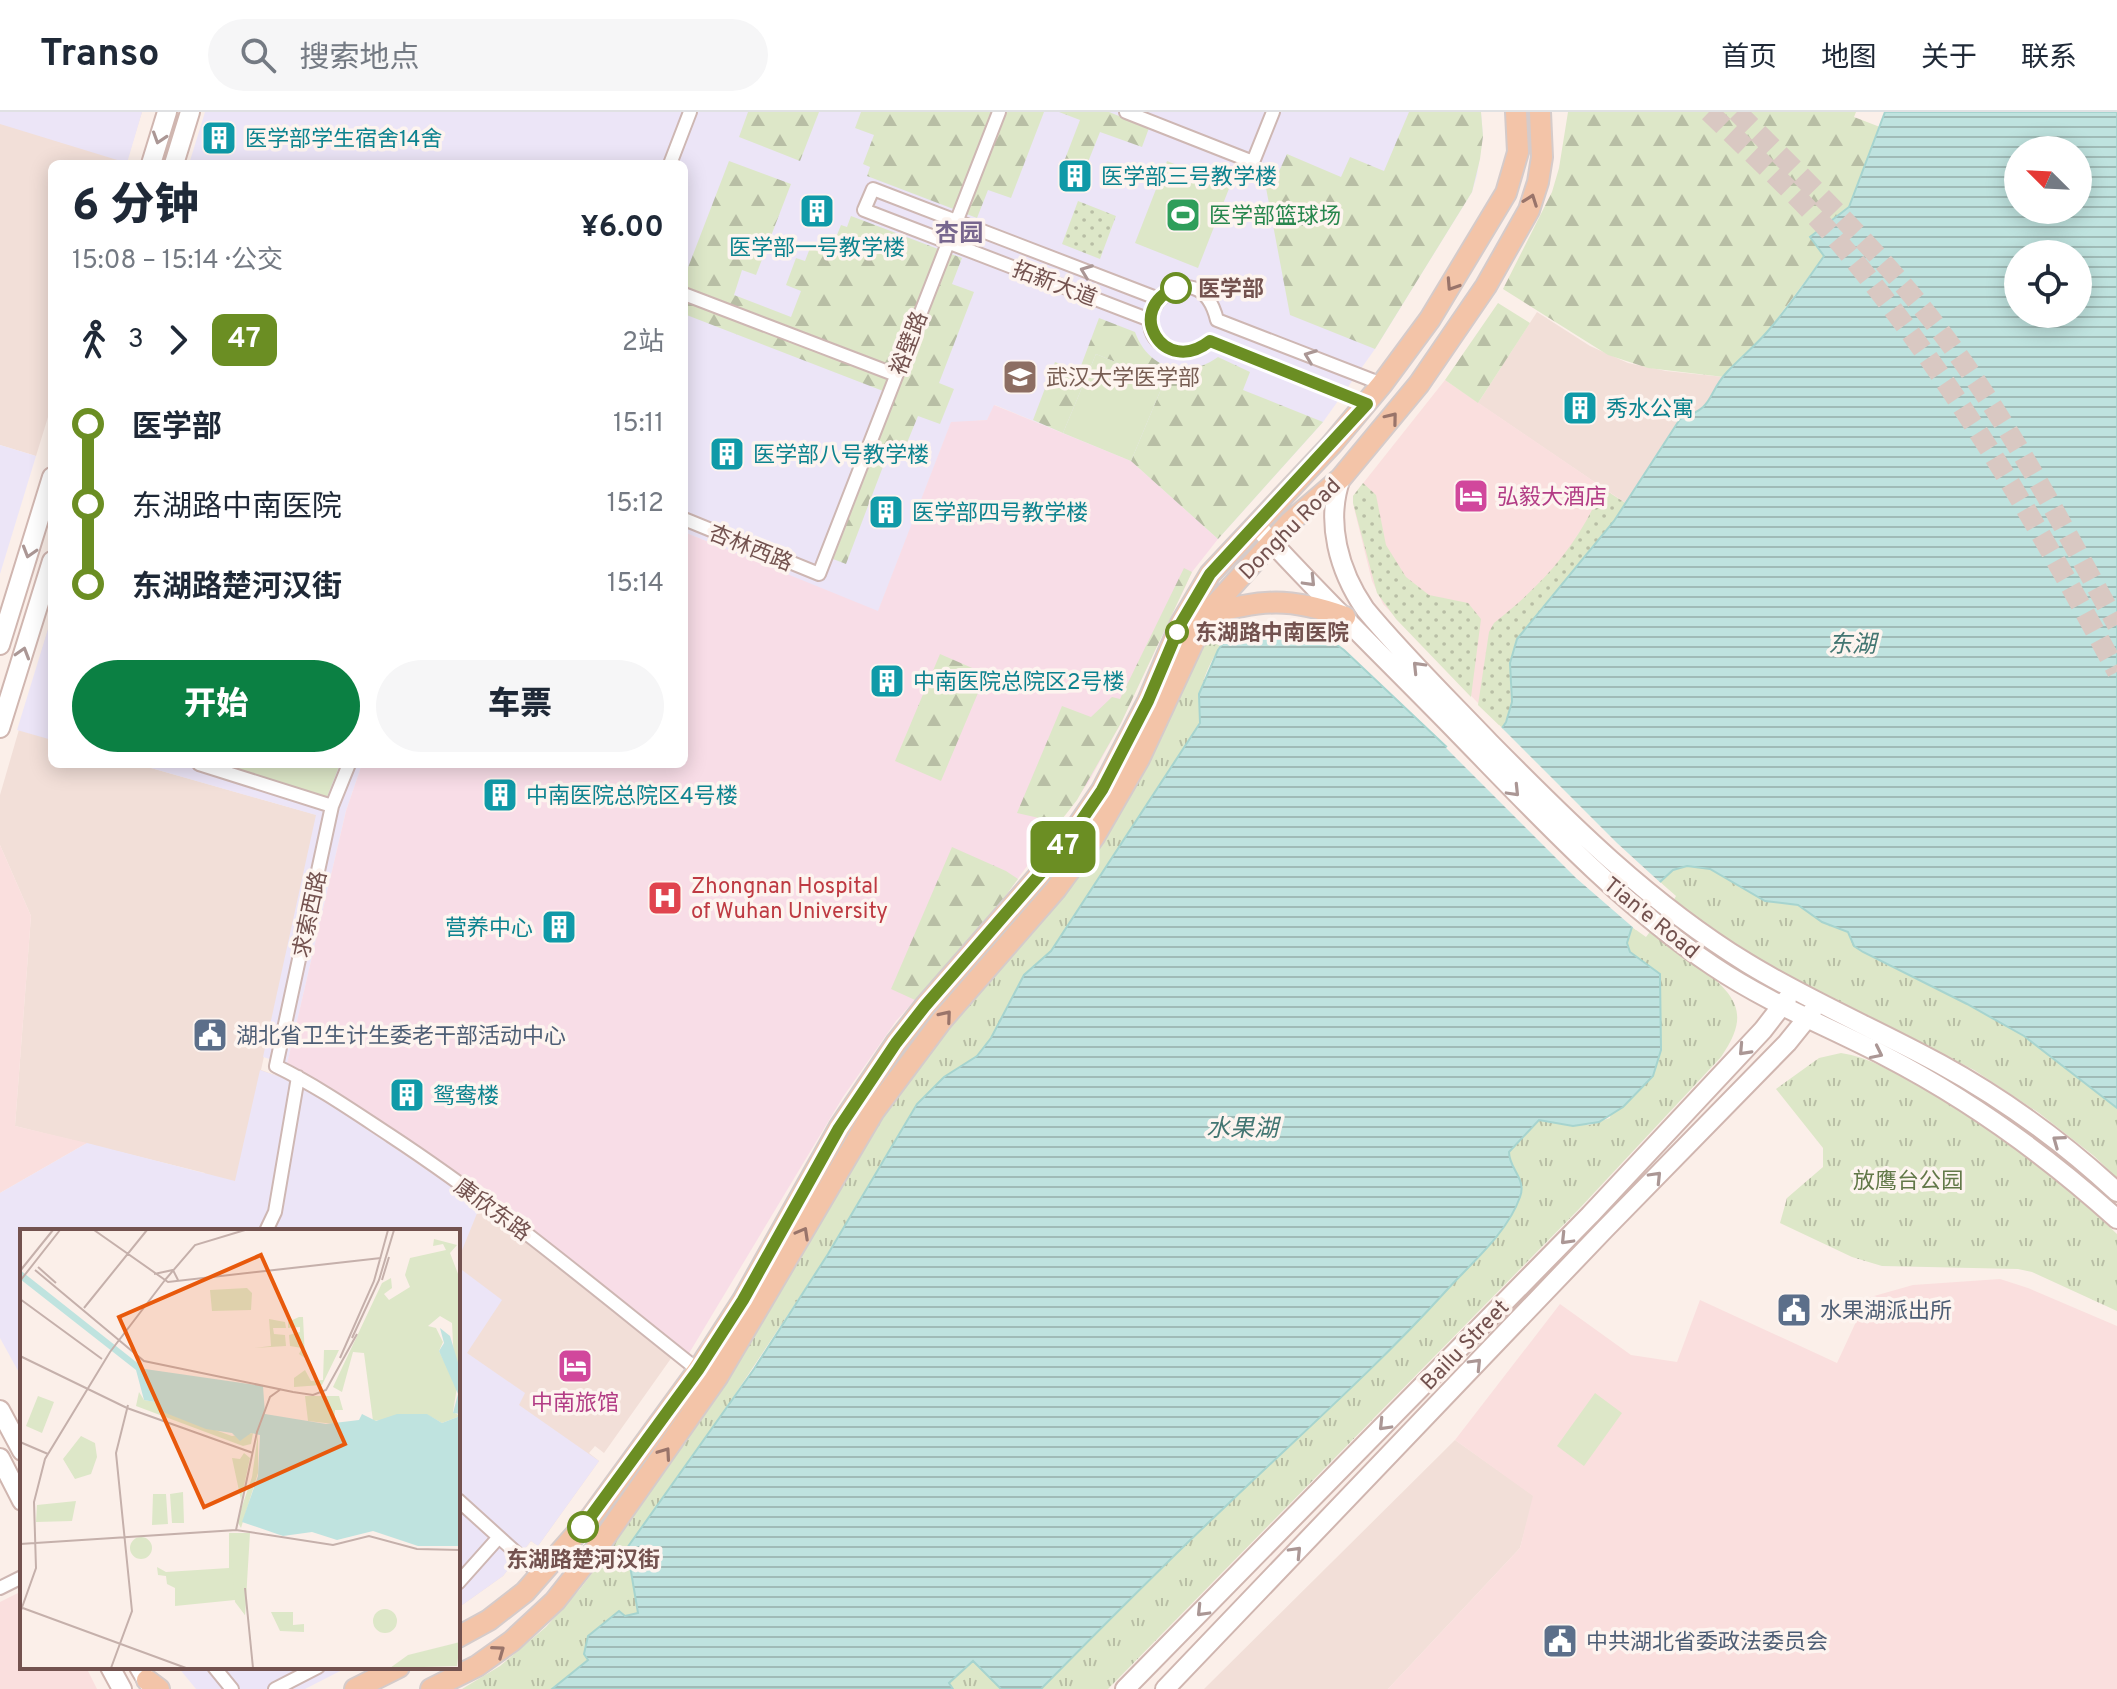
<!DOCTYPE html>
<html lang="zh">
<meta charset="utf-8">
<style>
body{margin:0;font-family:Overpass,"Noto Sans SC",sans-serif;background:#f6f6f7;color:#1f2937;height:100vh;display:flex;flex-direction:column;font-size:30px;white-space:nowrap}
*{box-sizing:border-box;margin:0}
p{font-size:26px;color:#747a83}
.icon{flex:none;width:44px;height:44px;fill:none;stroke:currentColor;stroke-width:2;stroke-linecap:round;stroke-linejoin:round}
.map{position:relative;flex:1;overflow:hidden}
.sheet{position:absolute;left:48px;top:48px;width:640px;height:608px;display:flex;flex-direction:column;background:#fff;border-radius:12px;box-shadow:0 4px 20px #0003}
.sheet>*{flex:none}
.badge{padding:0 16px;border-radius:12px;font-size:28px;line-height:52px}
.needle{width:52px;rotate:294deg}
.controls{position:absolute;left:2004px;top:24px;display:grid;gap:16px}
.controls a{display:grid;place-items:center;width:88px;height:88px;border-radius:50%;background:#fff;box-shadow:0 4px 20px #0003;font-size:40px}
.map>.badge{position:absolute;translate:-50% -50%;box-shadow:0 0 0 4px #fff}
.legs{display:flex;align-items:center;gap:12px;height:88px;padding:0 24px;font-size:26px}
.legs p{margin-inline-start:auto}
.headline{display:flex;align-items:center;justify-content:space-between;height:136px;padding:0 24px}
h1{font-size:44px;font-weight:800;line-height:60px}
.action{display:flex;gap:16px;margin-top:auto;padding:16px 24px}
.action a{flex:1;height:92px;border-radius:48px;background:#0b8043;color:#fff;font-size:32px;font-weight:800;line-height:92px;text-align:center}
.action a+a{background:#f6f6f7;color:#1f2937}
ul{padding:0 24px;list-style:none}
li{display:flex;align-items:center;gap:28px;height:80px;font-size:30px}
li i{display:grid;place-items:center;width:12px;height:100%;margin:0 10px;background:currentColor}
li i::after{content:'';width:20px;height:20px;margin:-10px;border:6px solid;border-radius:50%;background:#fff}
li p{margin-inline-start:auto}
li:first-child i{background:linear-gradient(#0000 50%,currentColor 0)}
li:last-child i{background:linear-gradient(currentColor 50%,#0000 0)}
header{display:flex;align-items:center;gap:48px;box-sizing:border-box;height:112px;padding:0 40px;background:#fff;border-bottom:2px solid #e0e1e3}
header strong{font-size:38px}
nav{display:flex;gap:44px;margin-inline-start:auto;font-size:28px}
.search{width:560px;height:72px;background:#f6f6f7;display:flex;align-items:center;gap:20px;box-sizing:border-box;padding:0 28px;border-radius:44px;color:#747a83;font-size:30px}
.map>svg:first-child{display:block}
.residential{fill:#f2dfd8}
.commercial{fill:#fadfde}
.education{fill:#ece5f7}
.medical{fill:#f8dde7}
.grass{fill:url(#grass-dots)}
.forest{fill:url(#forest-firs)}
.park{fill:url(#park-tufts)}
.pitch{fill:#dde7c8}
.water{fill:url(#water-rules);stroke:#a6d4cf;stroke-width:2;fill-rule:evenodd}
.pier{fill:#fbefe9}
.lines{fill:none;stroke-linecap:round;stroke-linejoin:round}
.trunk-tunnel{stroke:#d9c8c2;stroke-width:20;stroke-dasharray:20 10;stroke-linecap:butt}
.minor-casing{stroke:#ceb7b3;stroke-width:16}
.secondary-casing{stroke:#d0b6b0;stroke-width:22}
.primary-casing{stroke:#d5cbca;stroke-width:24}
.minor{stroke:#fff;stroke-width:12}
.secondary{stroke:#fff;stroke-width:18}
.primary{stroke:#f3c4a8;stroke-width:20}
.oneway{stroke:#ab9795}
.oneway2{stroke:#99746a}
.line-1-casing{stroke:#fff;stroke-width:18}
.line-1{stroke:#6b8e23;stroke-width:12}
.stop-1-dot{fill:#fff;stroke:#6b8e23;stroke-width:4}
.labels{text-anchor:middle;stroke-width:7;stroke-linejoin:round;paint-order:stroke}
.culture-label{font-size:22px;fill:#0d838f;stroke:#fdf4ef;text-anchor:start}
.leisure-label{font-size:22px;fill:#27864d;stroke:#fdf4ef;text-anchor:start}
.street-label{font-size:22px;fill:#73524f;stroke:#fdf4ef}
.stop-label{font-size:22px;font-weight:bold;fill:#73524f;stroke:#fdf4ef;text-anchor:start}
.education-label{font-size:22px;fill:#785e54;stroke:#fdf4ef;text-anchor:start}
.hotel-label{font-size:22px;fill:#b23c85;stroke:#fdf4ef;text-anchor:start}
.health-label{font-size:22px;fill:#be3a42;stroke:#fdf4ef;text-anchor:start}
.service-label{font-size:22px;fill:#4e5e75;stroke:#fdf4ef;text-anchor:start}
.park-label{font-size:22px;fill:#627848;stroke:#fdf4ef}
.neighbourhood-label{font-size:24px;font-weight:bold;fill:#77668e;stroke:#fdf4ef}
.water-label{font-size:24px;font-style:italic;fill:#437672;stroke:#fdf4ef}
.inset-road{fill:none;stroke:#c5b0ab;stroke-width:2}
.view{fill:#e8590c;fill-opacity:0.15;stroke:#e8590c;stroke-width:4}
.inset-edge{fill:none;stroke:#73524f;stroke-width:4}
</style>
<header>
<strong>Transo</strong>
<div class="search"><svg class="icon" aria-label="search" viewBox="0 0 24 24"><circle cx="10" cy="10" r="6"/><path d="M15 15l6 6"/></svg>搜索地点</div>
<nav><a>首页</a><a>地图</a><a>关于</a><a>联系</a></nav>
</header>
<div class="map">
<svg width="2117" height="1577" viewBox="0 0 2117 1577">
<defs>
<pattern id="grass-dots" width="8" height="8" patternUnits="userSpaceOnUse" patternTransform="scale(2)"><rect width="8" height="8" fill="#dde7c8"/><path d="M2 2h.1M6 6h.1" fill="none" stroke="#b8bea5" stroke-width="1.8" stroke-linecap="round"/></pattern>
<pattern id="forest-firs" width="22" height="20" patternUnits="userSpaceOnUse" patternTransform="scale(2)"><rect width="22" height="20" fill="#dde7c8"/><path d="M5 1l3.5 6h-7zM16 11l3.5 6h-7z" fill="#b8bea5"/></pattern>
<pattern id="park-tufts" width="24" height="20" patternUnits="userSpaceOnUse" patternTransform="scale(2)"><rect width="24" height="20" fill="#dde7c8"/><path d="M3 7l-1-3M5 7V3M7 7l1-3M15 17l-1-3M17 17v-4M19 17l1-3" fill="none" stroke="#b8bea5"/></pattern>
<pattern id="water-rules" width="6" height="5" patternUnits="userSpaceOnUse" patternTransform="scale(2)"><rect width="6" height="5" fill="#bfe3df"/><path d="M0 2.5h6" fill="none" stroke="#a0bbb7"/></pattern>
</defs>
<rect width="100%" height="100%" fill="#fbefe9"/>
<path class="residential" d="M 0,0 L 142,0 L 126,52 L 52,52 L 52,292 L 36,344 L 0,333 Z
M 1537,200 L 1590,234 L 1628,251 L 1666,259 L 1724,265 L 1708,292 L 1695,302 L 1680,307 L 1627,392 L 1478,291 Z
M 52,504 L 52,652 L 137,652 L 317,703 L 261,958 L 283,966 L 321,986 L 480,1094 L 672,1245 L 604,1341 L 595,1334 L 589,1341 L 599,1349 L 538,1434 L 531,1429 L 503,1464 L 458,1496 L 458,1119 L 169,1119 L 205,1061 L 15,1014 L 31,804 L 0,733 L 0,683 Z
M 1455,1328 L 1534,1384 L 1520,1436 L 1388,1577 L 1204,1577 Z"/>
<path class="commercial" d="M 1445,268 L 1627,392 L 1592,438 L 1502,616 L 1383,492 L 1372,469 L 1354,396 L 1353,384 Z
M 0,733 L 31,804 L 15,1014 L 87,1031 L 0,1081 Z
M 2000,1167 L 2028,1176 L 2117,1214 L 2117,1577 L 1388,1577 L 1520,1436 L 1533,1384 L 1455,1328 L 1560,1192 L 1631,1243 L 1677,1250 L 1700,1188 L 1837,1251 L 1867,1186 L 1913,1173 Z
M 22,1479 L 22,1555 L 86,1555 L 97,1577 L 0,1577 L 0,1490 Z"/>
<path class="education" d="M 0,0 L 142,0 L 127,51 L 0,12 Z
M 205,0 L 1481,0 L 1483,24 L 1477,63 L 1472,80 L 1375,237 L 1323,310 L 1218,427 L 1131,349 L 995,293 L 987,308 L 951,311 L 878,500 L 684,420 L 684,52 L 189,52 Z
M 0,333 L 36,344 L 0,462 Z
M 52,504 L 52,628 L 17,618 Z
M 137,652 L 362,652 L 346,699 L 287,952 L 263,945 L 316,703 Z
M 260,958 L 283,966 L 321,986 L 480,1094 L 458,1148 L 458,1119 L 22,1119 L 22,1266 L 0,1226 L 0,1081 L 87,1031 L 235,1069 Z
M 458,1155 L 502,1188 L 467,1241 L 525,1281 L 519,1293 L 599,1349 L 538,1434 L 531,1429 L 503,1464 L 458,1496 Z
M 178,1555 L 348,1555 L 305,1577 L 196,1577 Z"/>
<path class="medical" d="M 994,293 L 1131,349 L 1218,427 L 1192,460 L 1121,611 L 1088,671 L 989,806 L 896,909 L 843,985 L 688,1243 L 526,1112 L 325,974 L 287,952 L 346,699 L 362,652 L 684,652 L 684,420 L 878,499 L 951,310 L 987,308 Z"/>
<path class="grass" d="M 1078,89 L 1116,104 L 1100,147 L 1062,132 Z
M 1363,371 L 1376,383 L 1386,433 L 1406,465 L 1429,483 L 1468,491 L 1481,507 L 1471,585 L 1396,507 L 1377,481 L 1353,391 L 1353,384 Z
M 1602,376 L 1627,392 L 1592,438 L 1517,527 L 1510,551 L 1511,597 L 1502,616 L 1478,593 L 1489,520 L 1494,511 C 1542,473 1579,433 1602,376 Z"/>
<path class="forest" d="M 748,0 L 819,0 L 800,49 L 739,25 Z
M 861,0 L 1044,0 L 1011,86 L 988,78 L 977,106 L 867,64 L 870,55 L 863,52 L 874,23 L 855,16 Z
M 1059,0 L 1109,0 L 1149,16 L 1142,35 L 1100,20 L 1086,55 L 1065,47 L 1080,8 Z
M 1409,0 L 1481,0 L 1483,24 L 1480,47 L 1472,80 L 1375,237 L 1290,203 L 1263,60 L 1276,66 L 1287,42 L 1341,65 L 1350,45 L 1384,59 Z
M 1568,0 L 1856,0 L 1854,5 L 1880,15 L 1849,95 L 1810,125 L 1824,144 L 1768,219 L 1724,265 L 1648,256 L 1608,243 L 1503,177 L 1552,80 L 1559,56 Z
M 729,49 L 791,72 L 756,163 L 742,158 L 734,183 L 791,205 L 801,179 L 786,173 L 796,146 L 805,149 L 810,136 L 829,143 L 841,113 L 847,115 L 851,104 L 962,146 L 952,172 L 974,180 L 939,271 L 954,277 L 940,312 L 918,304 L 900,348 L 887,344 L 846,452 L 833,447 L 896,284 L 684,202 L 684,166 Z
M 1498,191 L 1530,211 L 1478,291 L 1445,268 Z
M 1099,206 L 1135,220 C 1148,257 1187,268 1218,245 L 1250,260 L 1243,278 L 1323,310 L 1218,427 L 1131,349 L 1164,270 L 1096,242 L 1063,321 L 1033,308 L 1055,250 L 1079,259 Z
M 1184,456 L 1192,460 L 1121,611 L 1077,688 L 1063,706 L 1052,709 L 1017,701 L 1062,594 L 1091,605 L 1112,585 L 1120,587 Z
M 940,542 L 986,562 L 941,669 L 895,649 Z
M 952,735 L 1006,759 L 1018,767 L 989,806 L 915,888 L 891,877 Z"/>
<path class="park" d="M 1230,505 L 1233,520 C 1210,543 1195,578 1200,611 L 1051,839 L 1024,864 L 991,926 L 977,944 L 944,965 L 917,992 L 828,1142 L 705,1328 L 638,1501 L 625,1504 L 619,1499 L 589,1524 L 585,1542 L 588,1548 L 552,1577 L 462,1577 L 500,1554 L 546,1515 L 580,1477 L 617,1428 L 737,1250 L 879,1005 L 947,913 L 1043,806 L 1211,509 Z
M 1687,754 L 1710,757 L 1765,789 L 1801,794 L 1822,810 L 1848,820 L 1854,834 L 1863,840 C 1916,868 1972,892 2023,924 C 2056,945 2087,971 2117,996 L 2117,1066 L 2094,1044 L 2039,1001 L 1974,958 L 1762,851 L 1672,791 L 1676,784 L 1660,770 L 1673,758 Z
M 1632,815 L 1646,825 L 1652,817 C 1669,830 1685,843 1702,856 C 1738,886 1750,903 1721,945 L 1579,1097 L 1108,1577 L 1041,1577 L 1156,1460 L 1395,1233 L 1494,1125 L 1508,1108 L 1520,1067 L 1509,1049 L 1509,1040 L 1540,1008 L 1589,1013 L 1610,1006 L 1629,840 L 1627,831 Z
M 1841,941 C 1869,945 1895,961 1920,975 C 1993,1015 2057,1065 2117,1122 L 2117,1199 L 2032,1160 L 2018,1157 L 1882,1154 L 1852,1145 L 1780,1111 L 1787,1086 L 1823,1055 L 1823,1036 L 1776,977 L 1819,946 Z
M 973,1549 L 1001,1577 L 953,1577 L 948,1572 Z"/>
<path class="pitch" d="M 1167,49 L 1230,74 L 1198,156 L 1135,131 Z
M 1096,242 L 1164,270 L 1131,349 L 1063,321 Z
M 219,652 L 340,652 L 327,685 Z
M 1595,1281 L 1622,1301 L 1584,1354 L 1557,1334 Z"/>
<path class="water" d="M 1885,0 L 2117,0 L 2117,996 L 2024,924 L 1967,892 L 1863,840 L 1854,834 L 1848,820 L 1822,810 L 1798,793 L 1765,789 L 1710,757 L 1687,754 L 1673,758 L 1660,770 L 1632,815 L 1627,831 L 1630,840 L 1660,862 L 1661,938 L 1653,964 L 1623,995 L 1599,1010 L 1573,1014 L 1539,1008 L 1509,1040 C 1509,1057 1527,1067 1520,1085 C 1507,1122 1470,1152 1445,1180 C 1377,1255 1300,1323 1227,1393 C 1163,1453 1102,1515 1041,1577 L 1001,1577 L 973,1549 L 949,1571 L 953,1577 L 552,1577 L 588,1548 L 584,1542 L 588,1524 L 619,1499 L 625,1504 L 638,1501 L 627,1436 L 754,1257 L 828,1142 L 917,992 L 944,965 L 977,944 L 991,926 L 1024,863 L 1051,839 L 1200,611 L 1199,582 L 1218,538 L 1226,527 L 1233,520 L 1289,512 L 1319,520 L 1344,538 L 1454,642 L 1502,616 L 1506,610 L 1512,590 L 1510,551 L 1517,527 L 1614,409 L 1680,307 C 1716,295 1706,283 1727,260 C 1740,246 1755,234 1767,220 C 1788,196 1806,170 1824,144 L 1810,125 L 1849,95 ZM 2018,38 L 2078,38 L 2078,98 L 2018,98 ZM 2018,142 L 2078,142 L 2078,202 L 2018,202 Z"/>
<path class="pier" d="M 1499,613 L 1617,731 L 1663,773 L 1636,818 L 1576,766 L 1446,636 L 1449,633 L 1460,638 Z"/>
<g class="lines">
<path class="trunk-tunnel" d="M 1709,0 C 1758,48 1810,94 1853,147 C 1957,273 2040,416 2117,560
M 1737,0 C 1805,68 1876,136 1935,212 C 2007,305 2061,411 2117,513"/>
<defs>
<path id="minor" d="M 1126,0 L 1253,50 L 1273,0
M 670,52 L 690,0
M 684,182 L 896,263
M 1150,208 L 864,98 L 873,77 L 1159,187
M 1367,292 L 1210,229 C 1198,238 1183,244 1169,237 C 1113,209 1198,131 1217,208 L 1382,272
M 684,407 L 819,462 L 999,0
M 199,652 L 332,694
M 349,652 L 332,694 L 276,954 C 317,974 353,999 391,1024 C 499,1095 597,1178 698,1258
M 266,1119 L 275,1100 L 298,965
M 458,1388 L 542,1464
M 458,1471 L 499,1425
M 0,1476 L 22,1465
M 214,1555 L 232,1577
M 275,1577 L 318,1555"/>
<path id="secondary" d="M 151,52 L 167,0
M 174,52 L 190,0
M 1341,366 C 1325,410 1339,459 1365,497 C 1403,543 1447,586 1489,630 C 1569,711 1649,791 1747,851 C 1809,889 1876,917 1940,952 C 2004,987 2063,1030 2117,1080
M 1256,413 C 1321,485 1391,552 1459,622 C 1539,704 1617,789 1713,854 C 1768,891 1827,914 1885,944 C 1970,988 2046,1043 2117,1107
M 0,533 L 52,365
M 0,616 L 52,449
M 0,1298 L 22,1339
M 0,1346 L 22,1389
M 110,1555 L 122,1577
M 139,1555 L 152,1577
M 1125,1577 L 1590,1103 L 1763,918 L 1787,887
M 1165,1577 L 1605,1117 L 1787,931 L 1812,900"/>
<path id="primary" d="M 1206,503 C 1261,487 1291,485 1345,505
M 458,1525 L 489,1508 L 525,1480 L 591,1405 L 698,1258 L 743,1188 L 839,1016 L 896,931 L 925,894 L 1062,737 L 1102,678 L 1148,589 L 1181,511 L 1210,462 L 1332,332 L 1382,272 L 1430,207 L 1506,81 L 1518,40 L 1516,0
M 147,1568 L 159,1577
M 355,1577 L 399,1555
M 431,1577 L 477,1554 L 512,1529 L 555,1489 L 603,1428 L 718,1264 L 874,999 L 942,908 L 1056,777 L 1094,725 L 1139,647 L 1206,503 L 1290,410 L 1341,366 L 1419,272 L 1486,174 L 1529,98 L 1538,70 L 1542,45 L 1540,0"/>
</defs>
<use href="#minor" class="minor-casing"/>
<use href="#secondary" class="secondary-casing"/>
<use href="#primary" class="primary-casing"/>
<use href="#minor" class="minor"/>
<use href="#secondary" class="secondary"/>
<use href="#primary" class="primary"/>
</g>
<defs><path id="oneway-chevron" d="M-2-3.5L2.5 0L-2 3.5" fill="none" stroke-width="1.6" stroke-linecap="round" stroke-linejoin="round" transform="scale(2)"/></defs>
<g class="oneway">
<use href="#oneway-chevron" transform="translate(159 26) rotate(108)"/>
<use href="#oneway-chevron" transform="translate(1086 159) rotate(-159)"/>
<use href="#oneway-chevron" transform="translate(1310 244) rotate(-159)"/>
<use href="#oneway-chevron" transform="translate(29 440) rotate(107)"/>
<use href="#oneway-chevron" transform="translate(1310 469) rotate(46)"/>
<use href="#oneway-chevron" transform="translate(23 541) rotate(-73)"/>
<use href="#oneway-chevron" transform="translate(1418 555) rotate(-134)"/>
<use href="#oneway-chevron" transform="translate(1514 679) rotate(46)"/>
<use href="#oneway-chevron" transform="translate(1744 938) rotate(133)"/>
<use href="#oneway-chevron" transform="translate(1877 941) rotate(26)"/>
<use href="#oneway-chevron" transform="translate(2058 1029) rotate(-144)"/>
<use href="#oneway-chevron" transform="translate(1656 1065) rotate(-46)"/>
<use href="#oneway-chevron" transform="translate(1566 1127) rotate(134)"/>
<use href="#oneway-chevron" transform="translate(1476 1252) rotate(-46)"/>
<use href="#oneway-chevron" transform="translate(1384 1313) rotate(134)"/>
<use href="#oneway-chevron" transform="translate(1296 1440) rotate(-46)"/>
<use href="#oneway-chevron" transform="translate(1202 1499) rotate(134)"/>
</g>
<g class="oneway2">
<use href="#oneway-chevron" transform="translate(1531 88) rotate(-70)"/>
<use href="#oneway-chevron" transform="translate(1452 173) rotate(123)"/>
<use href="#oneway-chevron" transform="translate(1392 306) rotate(-51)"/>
<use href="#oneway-chevron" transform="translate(946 904) rotate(-50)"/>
<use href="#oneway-chevron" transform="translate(803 1121) rotate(-61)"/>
<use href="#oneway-chevron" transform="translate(665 1341) rotate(-55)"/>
<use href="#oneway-chevron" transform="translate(499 1539) rotate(-36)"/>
</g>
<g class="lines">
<defs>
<path id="line-1" d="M 583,1415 L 698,1258 L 743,1188 L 839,1016 L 896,931 L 925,894 L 1062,737 L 1102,678 L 1148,589 L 1181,511 L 1210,462 L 1367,292 L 1210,229 C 1163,266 1123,196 1176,176"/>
</defs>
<use href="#line-1" class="line-1-casing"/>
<use href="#line-1" class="line-1"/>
</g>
<defs>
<symbol id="building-square" viewBox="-11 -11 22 22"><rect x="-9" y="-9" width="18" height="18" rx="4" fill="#0f9aa8" stroke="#fdf4ef"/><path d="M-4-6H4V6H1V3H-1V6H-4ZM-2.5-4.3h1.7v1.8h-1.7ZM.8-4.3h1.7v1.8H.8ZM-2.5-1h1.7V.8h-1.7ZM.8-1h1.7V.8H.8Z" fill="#fff"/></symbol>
<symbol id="stadium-square" viewBox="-11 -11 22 22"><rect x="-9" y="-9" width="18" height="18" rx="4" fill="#2e9e5b" stroke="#fdf4ef"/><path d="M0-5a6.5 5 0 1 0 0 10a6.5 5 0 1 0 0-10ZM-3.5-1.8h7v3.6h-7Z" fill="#fff"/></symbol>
<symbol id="university-square" viewBox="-11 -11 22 22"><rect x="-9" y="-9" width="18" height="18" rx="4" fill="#8d6e63" stroke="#fdf4ef"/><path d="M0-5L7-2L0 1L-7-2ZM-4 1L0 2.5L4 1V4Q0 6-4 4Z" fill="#fff"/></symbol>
<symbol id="hotel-square" viewBox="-11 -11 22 22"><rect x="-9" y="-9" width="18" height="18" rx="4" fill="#d1479c" stroke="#fdf4ef"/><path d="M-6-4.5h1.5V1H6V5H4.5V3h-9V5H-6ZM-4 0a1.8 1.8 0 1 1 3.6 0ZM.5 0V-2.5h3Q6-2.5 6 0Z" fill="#fff"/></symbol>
<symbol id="hospital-square" viewBox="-11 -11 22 22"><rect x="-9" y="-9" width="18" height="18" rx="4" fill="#e0444e" stroke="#fdf4ef"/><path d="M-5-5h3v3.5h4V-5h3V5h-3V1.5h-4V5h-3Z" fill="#fff"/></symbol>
<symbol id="civic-square" viewBox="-11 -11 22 22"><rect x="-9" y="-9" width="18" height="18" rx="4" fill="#5c6f8a" stroke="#fdf4ef"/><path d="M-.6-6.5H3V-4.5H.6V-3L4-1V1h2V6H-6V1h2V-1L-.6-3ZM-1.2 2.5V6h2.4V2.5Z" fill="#fff"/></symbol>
</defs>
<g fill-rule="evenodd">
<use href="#building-square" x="199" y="6" width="40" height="40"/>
<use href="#building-square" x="1055" y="44" width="40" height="40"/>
<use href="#building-square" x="797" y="79" width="40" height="40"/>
<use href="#stadium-square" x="1163" y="83" width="40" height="40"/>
<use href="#university-square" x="1000" y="245" width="40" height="40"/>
<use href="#building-square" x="1560" y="276" width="40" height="40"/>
<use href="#building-square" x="707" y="322" width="40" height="40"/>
<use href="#hotel-square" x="1451" y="364" width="40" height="40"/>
<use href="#building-square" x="866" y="380" width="40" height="40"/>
<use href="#building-square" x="867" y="549" width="40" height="40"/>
<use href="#building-square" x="480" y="663" width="40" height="40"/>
<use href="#hospital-square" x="645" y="766" width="40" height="40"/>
<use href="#building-square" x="539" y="795" width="40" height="40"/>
<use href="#civic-square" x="190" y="903" width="40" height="40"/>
<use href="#building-square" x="387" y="963" width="40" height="40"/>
<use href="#civic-square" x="1774" y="1178" width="40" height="40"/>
<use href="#hotel-square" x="555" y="1234" width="40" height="40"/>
<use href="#civic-square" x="1540" y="1509" width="40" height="40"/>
</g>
<g class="stop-1-dot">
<circle cx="1176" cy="176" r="14"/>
<circle cx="1177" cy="520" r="10"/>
<circle cx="583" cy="1415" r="14"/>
</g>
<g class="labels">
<g class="culture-label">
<text x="245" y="34">医学部学生宿舍14舍</text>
<text x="1101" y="72">医学部三号教学楼</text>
<text x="817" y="143" text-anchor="middle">医学部一号教学楼</text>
<text x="1606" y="304">秀水公寓</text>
<text x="753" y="350">医学部八号教学楼</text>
<text x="912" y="408">医学部四号教学楼</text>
<text x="913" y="577">中南医院总院区2号楼</text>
<text x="526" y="691">中南医院总院区4号楼</text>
<text x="533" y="823" text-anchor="end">营养中心</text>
<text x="433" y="991">鸳鸯楼</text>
</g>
<g class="leisure-label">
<text x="1209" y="111">医学部篮球场</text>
</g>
<g class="street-label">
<text transform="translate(1055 171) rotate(21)" y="8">拓新大道</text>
<text transform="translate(908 231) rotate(-69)" y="8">裕壁路</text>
<text transform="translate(1289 416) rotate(-45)" y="8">Donghu Road</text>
<text transform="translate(751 435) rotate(22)" y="8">杏林西路</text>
<text transform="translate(309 802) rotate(-78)" y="8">求索西路</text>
<text transform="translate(1652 805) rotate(39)" y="8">Tian'e Road</text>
<text transform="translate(493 1097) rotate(36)" y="8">康欣东路</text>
<text transform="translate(1464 1232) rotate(-46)" y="8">Bailu Street</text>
</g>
<g class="stop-label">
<text x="1198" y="184">医学部</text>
<text x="1195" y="528">东湖路中南医院</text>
<text x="583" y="1455" text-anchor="middle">东湖路楚河汉街</text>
</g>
<g class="education-label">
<text x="1046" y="273">武汉大学医学部</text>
</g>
<g class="hotel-label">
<text x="1497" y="392">弘毅大酒店</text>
<text x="575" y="1298" text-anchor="middle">中南旅馆</text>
</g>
<g class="health-label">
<text x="691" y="781">Zhongnan Hospital<tspan x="691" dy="25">of Wuhan University</tspan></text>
</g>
<g class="service-label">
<text x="236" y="931">湖北省卫生计生委老干部活动中心</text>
<text x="1820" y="1206">水果湖派出所</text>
<text x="1586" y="1537">中共湖北省委政法委员会</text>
</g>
<g class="park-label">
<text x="1908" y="1076">放鹰台公园</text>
</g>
<g class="neighbourhood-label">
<text x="959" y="129">杏园</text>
</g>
<g class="water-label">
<text x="1852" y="540">东湖</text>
<text x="1242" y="1024">水果湖</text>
</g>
</g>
<g transform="translate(20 1117)">
<rect width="440" height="440" fill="#fbefe9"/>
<path d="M 251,383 L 273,383 L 273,396 L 284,395 L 284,403 L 260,402 Z" fill="#dde7c8"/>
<path d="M 414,10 L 437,16 L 430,24 L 440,50 L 440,140 L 434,134 L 432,94 L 420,87 L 408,97 L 416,99 L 423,113 L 419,122 L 437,158 L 433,183 L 440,187 L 422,194 L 406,185 L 353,192 L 344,124 L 333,123 L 322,163 L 313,158 L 362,54 L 371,49 L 372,59 L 364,65 L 369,71 L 390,58 L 385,46 L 390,29 L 426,21 L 423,15 L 413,17 ZM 279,88 L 283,88 L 285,129 L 279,125 L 282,119 L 270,117 L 269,106 L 280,103 L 280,98 L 268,99 L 268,93 ZM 249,90 L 265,93 L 266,99 L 253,99 L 254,105 L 265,106 L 266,117 L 234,119 L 251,117 ZM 304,121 L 319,121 L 302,156 L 274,158 L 274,149 L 285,141 L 291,152 L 303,151 ZM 285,167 L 319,167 L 323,181 L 315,181 L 314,195 L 288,192 ZM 163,263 L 164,294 L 152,294 L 150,265 ZM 133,265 L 146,265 L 148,295 L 132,296 ZM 209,305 L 228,316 L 225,386 L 215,371 L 155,377 L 155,359 L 147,355 L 146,347 L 138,346 L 137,338 L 146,343 L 209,339 ZM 440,413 L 437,437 L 370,439 L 388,426 Z" fill="#dde7c8"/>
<path d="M 119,163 L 124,171 L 141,174 L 139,181 L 156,187 L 212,207 L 233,204 L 231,215 L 223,217 L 116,177 ZM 238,205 L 238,244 L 221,299 L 217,292 L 232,248 ZM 224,224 L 230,229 L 221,271 L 212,229 L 220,230 ZM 56,272 L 52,292 L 16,293 L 17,276 ZM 209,304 L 230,304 L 225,386 L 215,373 ZM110 319a11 11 0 1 1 22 0a11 11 0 1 1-22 0ZM353 392a12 12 0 1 1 24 0a12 12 0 1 1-24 0Z" fill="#dde7c8"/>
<path d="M 227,59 L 232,64 L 231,81 L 192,82 L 190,61 ZM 18,167 L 34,173 L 22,204 L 6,197 ZM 61,207 L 75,214 L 77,228 L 71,245 L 55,250 L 43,230 Z" fill="#dde7c8"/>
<path d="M 0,41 L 125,140 L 243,157 L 245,185 L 306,195 L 339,191 L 342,185 L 356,192 L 377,185 L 407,185 L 422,194 L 440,187 L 440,317 L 398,317 L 353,302 L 317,311 L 292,303 L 263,307 L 222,293 L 238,247 L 240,206 L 231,204 L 220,212 L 212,204 L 186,200 L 138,181 L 140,174 L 124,171 L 116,141 L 0,50 ZM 420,99 L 430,107 L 440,140 L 440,185 L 433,184 L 438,165 L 419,122 L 424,114 Z" fill="#bfe3df"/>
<path class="inset-road" d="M 74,1 L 148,53 L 361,29M 18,38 L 36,54M 15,41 L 124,132 L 273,163 L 293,166 L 306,161 L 337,105M 0,42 L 33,1M 134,45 L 153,41 L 158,51M 145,51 L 175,16 L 225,1M 362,51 L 369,28M 0,52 L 40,1M 0,70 L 82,130M 64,79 L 127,1M 332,109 L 359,51 L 374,1M 0,127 L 107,179 L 233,224M 320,129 L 354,52 L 368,1M 0,213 L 28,225M 216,301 L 313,316 L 349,307 L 397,320 L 440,321M 0,315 L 216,301 L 237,203 L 250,168 L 261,160M 225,359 L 233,439M 0,378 L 166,439M 0,384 L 16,339 L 14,273 L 25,230 L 90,123 L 145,51M 91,439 L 112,382 L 96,224 L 108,176"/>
<path class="view" d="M 241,26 L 325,215 L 184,278 L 99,88 Z"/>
<rect width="440" height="440" class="inset-edge"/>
</g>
</svg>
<div class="controls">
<a><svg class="needle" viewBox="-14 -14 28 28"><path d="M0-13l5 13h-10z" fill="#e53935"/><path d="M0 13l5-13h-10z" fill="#747a83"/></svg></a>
<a><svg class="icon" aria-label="locate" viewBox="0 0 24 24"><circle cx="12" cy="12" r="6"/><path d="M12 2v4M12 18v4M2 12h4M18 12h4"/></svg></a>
</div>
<b class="badge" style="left:1063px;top:735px;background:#6b8e23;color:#fff">47</b>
<section class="sheet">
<div class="headline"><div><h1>6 分钟</h1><p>15:08 – 15:14 · 公交</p></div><b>¥6.00</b></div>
<div class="legs"><svg class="icon" aria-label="walk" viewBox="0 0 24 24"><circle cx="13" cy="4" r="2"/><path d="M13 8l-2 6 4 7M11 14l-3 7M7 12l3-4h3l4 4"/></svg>3<svg class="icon" aria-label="forward" viewBox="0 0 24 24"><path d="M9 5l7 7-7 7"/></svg><b class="badge" style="background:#6b8e23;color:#fff">47</b><p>2站</p></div>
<ul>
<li><i style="color:#6b8e23"></i><b>医学部</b><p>15:11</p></li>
<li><i style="color:#6b8e23"></i><span>东湖路中南医院</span><p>15:12</p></li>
<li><i style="color:#6b8e23"></i><b>东湖路楚河汉街</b><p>15:14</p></li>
</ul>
<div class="action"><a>开始</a><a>车票</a></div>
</section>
</div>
